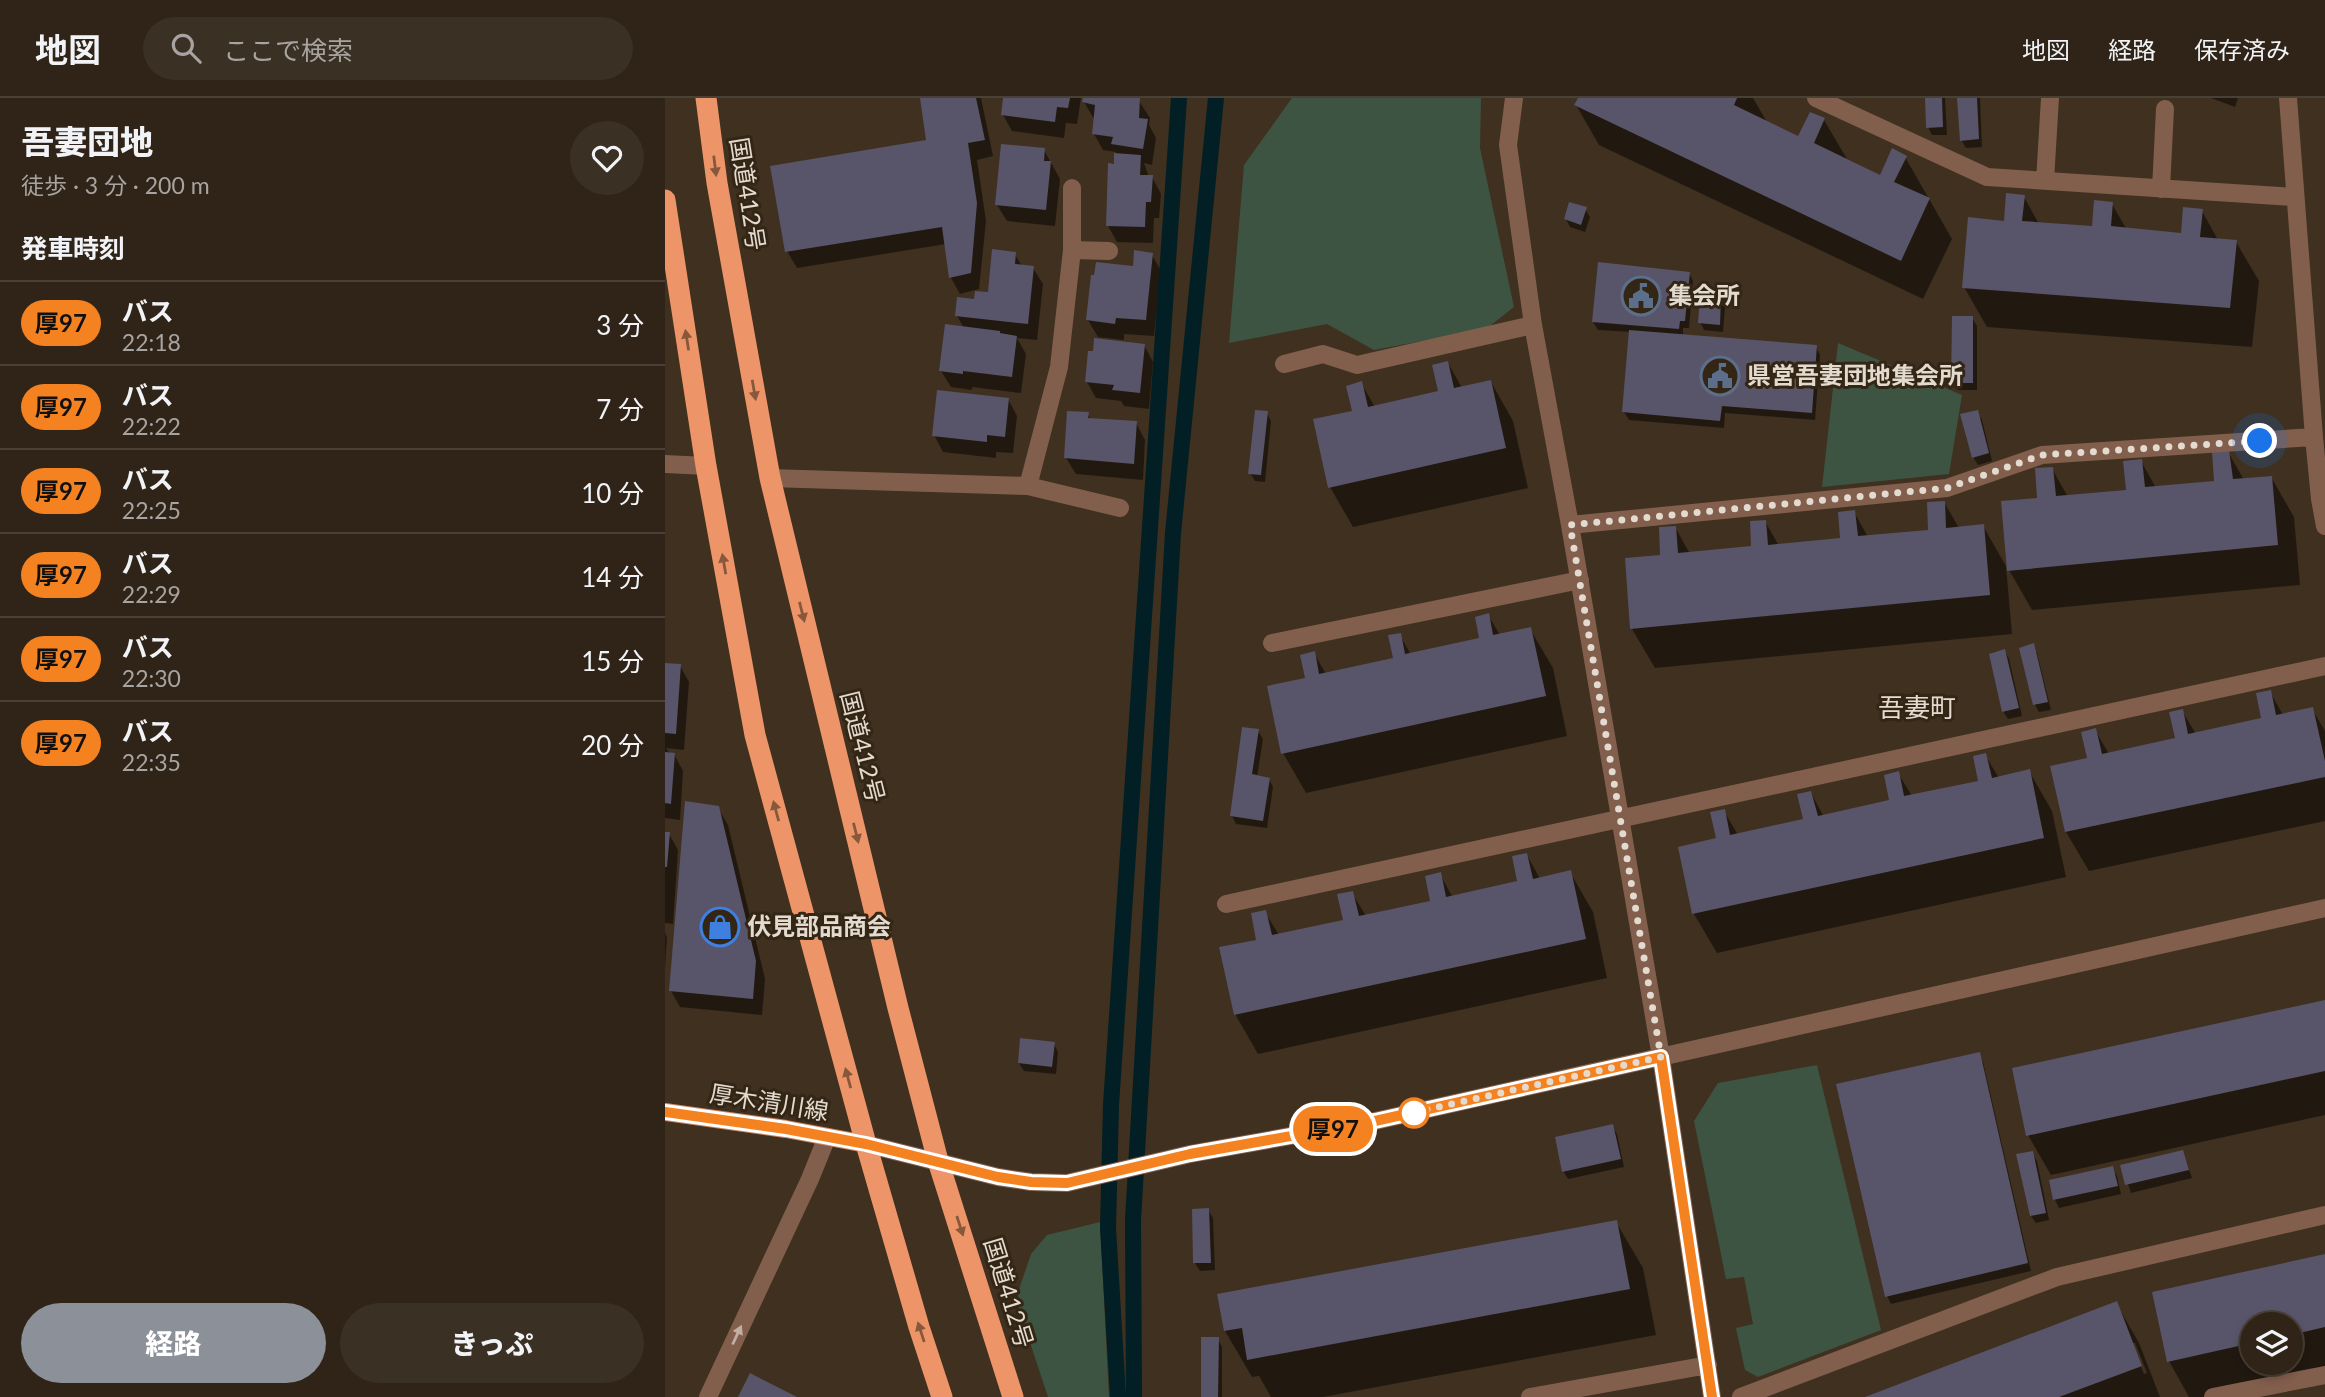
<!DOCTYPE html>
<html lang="ja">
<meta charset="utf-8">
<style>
body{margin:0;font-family:Lato,"Noto Sans JP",sans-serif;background:#3b3024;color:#f1f3f6;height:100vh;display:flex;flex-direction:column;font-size:26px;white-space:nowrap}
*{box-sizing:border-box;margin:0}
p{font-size:23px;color:#a7a4a1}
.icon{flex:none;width:38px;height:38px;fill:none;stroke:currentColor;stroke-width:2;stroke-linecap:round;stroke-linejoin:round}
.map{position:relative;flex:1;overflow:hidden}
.drawer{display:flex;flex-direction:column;background:#2f2417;width:665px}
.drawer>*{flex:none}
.badge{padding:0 14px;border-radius:23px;font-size:24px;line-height:46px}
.tools{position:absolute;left:1575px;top:1214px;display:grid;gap:14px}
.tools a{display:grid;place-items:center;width:63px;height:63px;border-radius:50%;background:#2f2417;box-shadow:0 4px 10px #0003,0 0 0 2px #4a4136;font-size:35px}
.you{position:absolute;width:35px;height:35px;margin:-18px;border:5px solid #fff;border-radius:50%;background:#1a73e8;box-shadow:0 0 0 10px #1a73e833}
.map>.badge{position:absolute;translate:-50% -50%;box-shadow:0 0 0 4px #fff}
h2{padding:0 21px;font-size:26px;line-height:63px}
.round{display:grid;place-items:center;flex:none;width:74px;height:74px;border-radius:37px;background:#3b3024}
.headline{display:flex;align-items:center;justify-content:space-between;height:119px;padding:0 21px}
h1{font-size:33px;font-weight:800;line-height:52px}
.cta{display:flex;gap:14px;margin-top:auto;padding:14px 21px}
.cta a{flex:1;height:80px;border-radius:42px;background:#8c9099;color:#fff;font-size:28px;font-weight:800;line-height:80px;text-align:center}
.cta a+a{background:#3b3024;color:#f1f3f6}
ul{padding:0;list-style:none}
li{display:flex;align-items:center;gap:21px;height:84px;padding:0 21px;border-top:2px solid #4a4136}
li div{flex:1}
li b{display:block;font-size:26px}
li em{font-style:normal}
li .badge{min-width:77px;font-weight:700;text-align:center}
header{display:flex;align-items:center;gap:42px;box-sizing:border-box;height:98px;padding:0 35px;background:#2f2417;border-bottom:2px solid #4a4136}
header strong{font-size:33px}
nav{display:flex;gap:38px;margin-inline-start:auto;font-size:24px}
.search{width:490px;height:63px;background:#3b3024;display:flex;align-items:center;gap:18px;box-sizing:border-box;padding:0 24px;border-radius:38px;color:#a7a4a1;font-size:26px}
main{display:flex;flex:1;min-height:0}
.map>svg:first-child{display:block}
.green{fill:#3e5442}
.shadow{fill:#0007;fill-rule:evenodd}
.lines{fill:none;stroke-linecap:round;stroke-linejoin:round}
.stream{stroke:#011f24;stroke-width:16}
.building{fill:#58546a}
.minor{stroke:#825e4c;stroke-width:18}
.major{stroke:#ce8662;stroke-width:18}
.highway{stroke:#ed9569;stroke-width:21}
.oneway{fill:#87583b}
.oneway2{fill:#c2afa2}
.line-casing{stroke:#fff;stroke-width:16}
.line{stroke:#f58220;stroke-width:10}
.walk{stroke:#e4dbd0;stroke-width:7;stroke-dasharray:0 12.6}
.stop-dot{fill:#fff;stroke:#f58220;stroke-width:3.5}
.labels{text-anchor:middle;stroke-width:6;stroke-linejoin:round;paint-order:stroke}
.street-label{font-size:24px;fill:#e4dbd0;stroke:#342615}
.poi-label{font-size:24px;font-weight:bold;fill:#e4dbd0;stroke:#342615;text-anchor:start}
.neighbourhood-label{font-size:26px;fill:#e4dbd0;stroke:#342615}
</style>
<header>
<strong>地図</strong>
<div class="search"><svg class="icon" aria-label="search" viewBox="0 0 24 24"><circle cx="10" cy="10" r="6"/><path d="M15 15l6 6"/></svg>ここで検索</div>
<nav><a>地図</a><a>経路</a><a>保存済み</a></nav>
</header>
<main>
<section class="drawer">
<div class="headline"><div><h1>吾妻団地</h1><p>徒歩 · 3 分 · 200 m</p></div><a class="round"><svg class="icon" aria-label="heart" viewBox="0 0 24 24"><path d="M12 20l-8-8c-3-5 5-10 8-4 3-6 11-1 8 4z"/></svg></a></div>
<h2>発車時刻</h2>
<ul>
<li><span class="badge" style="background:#f58220;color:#111">厚97</span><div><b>バス</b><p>22:18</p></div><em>3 分</em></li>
<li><span class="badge" style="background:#f58220;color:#111">厚97</span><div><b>バス</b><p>22:22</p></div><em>7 分</em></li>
<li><span class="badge" style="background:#f58220;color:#111">厚97</span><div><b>バス</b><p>22:25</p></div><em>10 分</em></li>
<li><span class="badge" style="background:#f58220;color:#111">厚97</span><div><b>バス</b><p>22:29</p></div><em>14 分</em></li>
<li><span class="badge" style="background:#f58220;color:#111">厚97</span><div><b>バス</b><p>22:30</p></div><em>15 分</em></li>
<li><span class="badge" style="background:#f58220;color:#111">厚97</span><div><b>バス</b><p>22:35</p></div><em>20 分</em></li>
</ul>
<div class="cta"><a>経路</a><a>きっぷ</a></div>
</section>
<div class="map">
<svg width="1660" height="1299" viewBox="0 0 1660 1299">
<rect width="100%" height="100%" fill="#3f301f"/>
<path class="green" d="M 627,0 L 816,0 L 815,50 L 849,209 L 821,231 L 709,252 L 662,226 L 564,245 L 579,67 Z
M 1173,245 L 1297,297 L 1284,376 L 1157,389 Z
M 1152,967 L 1216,1232 L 1093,1279 L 1080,1272 L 1071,1230 L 1088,1226 L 1079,1179 L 1061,1181 L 1029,1023 L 1053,985 Z
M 435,1124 L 444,1299 L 383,1299 L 354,1211 L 353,1194 L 366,1156 L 382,1137 Z"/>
<path class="shadow" d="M 257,0 L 316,0 L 328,58 L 312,62 L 321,123 L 314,191 L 295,196 L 286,180 L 281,146 L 132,170 L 122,153 L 263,43 Z
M 340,0 L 416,0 L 412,26 L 401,25 L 399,40 L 347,33 L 338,17 Z
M 420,0 L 472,0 L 485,20 L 484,27 L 491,40 L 487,67 L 479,65 L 484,79 L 487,79 L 496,96 L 494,120 L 489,120 L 488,145 L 452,144 L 443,128 L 451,54 L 438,52 L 429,36 L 429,21 L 419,4 Z
M 915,0 L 1088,0 L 1102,24 L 1134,41 L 1146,16 L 1159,22 L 1182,61 L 1216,79 L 1240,59 L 1287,141 L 1258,201 L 934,47 L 911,7 Z
M 1262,0 L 1280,0 L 1282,37 L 1267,37 L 1263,29 Z
M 1294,0 L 1315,0 L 1317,49 L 1301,50 L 1296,42 Z
M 1546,0 L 1573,0 L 1570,9 Z
M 379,52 L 395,81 L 390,128 L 342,123 L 332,107 Z
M 1359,99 L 1374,126 L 1428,130 L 1447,106 L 1462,132 L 1517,137 L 1537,113 L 1553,142 L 1571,144 L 1594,183 L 1587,249 L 1322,229 L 1299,189 Z
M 920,111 L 925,119 L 920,134 L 905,129 L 901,121 Z
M 349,155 L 357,168 L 368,170 L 378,186 L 372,242 L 352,240 L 361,256 L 356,295 L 307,289 L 307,292 L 286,289 L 276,273 L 299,230 L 292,218 L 311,203 L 324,196 Z
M 487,157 L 496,173 L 489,238 L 459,236 L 459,242 L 433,239 L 423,222 L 469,170 Z
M 1024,175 L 1028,183 L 1024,230 L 1018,230 L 1018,238 L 1151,249 L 1155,257 L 1150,322 L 1060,315 L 1059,330 L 964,322 L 959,314 L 966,234 L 933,232 L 928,224 Z
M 1055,201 L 1060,209 L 1058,234 L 1039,232 L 1035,224 Z
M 1307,220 L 1312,228 L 1312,292 L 1293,292 L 1288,284 Z
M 479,247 L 488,264 L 484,311 L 459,308 L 456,303 L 431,300 L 422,284 Z
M 783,265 L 797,290 L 826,284 L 848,323 L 863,390 L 688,429 L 665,389 L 696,285 L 710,309 L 775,294 Z
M 343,301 L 352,318 L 348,355 L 331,354 L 331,360 L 278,354 L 269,337 Z
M 1312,314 L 1317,322 L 1327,363 L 1313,367 L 1308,359 Z
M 602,315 L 606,323 L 600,384 L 590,383 L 585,375 Z
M 422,316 L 426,322 L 471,325 L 480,342 L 478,382 L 411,376 L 401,360 Z
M 1563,354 L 1579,382 L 1606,379 L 1629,419 L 1635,487 L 1367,512 L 1344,472 L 1387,371 L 1403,399 L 1463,393 L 1476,363 L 1491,390 L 1551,384 Z
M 1279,404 L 1294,430 L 1318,428 L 1341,468 L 1347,536 L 990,570 L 967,531 L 1010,429 L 1025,456 L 1088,450 L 1100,423 L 1114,448 L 1177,442 L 1189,414 L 1203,439 L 1265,433 Z
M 823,517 L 835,537 L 865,531 L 888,570 L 902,638 L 641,695 L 618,655 L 649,555 L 661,576 L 730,561 L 735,537 L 746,557 L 816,541 Z
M 1368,548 L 1372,555 L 1386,612 L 1374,614 L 1370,607 Z
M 1340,553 L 1344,561 L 1357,618 L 1343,621 L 1338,613 Z
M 0,566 L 15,568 L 24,584 L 19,652 L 1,650 L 5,656 L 9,656 L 18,673 L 15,722 L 0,720 Z
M 1605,594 L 1618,617 L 1647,611 L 1660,633 L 1660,723 L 1424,773 L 1401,734 L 1424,661 L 1430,632 L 1444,656 L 1512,641 L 1517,613 L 1531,636 L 1598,622 Z
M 593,633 L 598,641 L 592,679 L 604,681 L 608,689 L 602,730 L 571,726 L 567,718 Z
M 1320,657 L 1334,680 L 1364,673 L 1387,713 L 1401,779 L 1052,855 L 1029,816 L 1053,742 L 1059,713 L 1073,737 L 1140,723 L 1146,695 L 1159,719 L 1227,704 L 1233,675 L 1247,698 L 1315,684 Z
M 53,710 L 63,727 L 100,881 L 97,917 L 15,909 L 6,893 Z
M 0,736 L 4,736 L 13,752 L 8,826 L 0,825 Z
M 862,757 L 875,781 L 905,774 L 928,814 L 942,880 L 593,956 L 570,916 L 600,814 L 614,837 L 680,823 L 687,795 L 701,818 L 767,804 L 775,776 L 788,800 L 854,785 Z
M 0,835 L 2,839 L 0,869 Z
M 1660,904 L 1660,1017 L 1386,1077 L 1363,1037 L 1349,971 Z
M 389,946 L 393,954 L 391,976 L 359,973 L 354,965 Z
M 1314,956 L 1318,964 L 1366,1173 L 1226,1206 L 1222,1198 Z
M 947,1028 L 952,1036 L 959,1069 L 903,1081 L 898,1073 Z
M 1518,1054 L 1527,1080 L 1466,1095 L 1457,1068 Z
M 1367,1055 L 1372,1063 L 1384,1122 L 1371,1125 L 1366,1118 Z
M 1447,1070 L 1452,1078 L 1456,1096 L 1394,1110 L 1390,1102 L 1386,1083 Z
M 543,1112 L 548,1120 L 550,1172 L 535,1173 L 530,1165 Z
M 951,1124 L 978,1170 L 991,1237 L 658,1299 L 606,1299 L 594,1278 L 587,1279 L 560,1233 L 554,1198 Z
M 1660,1158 L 1660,1274 L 1544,1299 L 1524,1299 L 1504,1263 L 1489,1196 ZM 1587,1227 L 1626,1227 L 1626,1265 L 1587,1265 Z
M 1451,1205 L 1474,1245 L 1495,1299 L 1204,1299 ZM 1467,1245 L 1470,1245 L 1482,1275 L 1479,1276 Z
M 553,1241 L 557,1249 L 557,1299 L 538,1299 Z"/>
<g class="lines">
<path class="stream" d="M 453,1299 L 443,1130 L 446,1007 L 514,0
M 469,1299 L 468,1122 L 508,435 L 551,0"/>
</g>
<path class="building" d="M 255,0 L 311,0 L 320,42 L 303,45 L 312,105 L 306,175 L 284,180 L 277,129 L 120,154 L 105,68 L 261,42 Z
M 338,0 L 405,0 L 403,10 L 392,9 L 390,24 L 336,17 Z
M 418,0 L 475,0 L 474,20 L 483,21 L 478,51 L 446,46 L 448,39 L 427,36 L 430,7 L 417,4 Z
M 913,0 L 1072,0 L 1069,7 L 1133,38 L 1145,14 L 1160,20 L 1149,45 L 1215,77 L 1227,50 L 1242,58 L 1229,84 L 1265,100 L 1236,163 L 909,7 Z
M 1260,0 L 1277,0 L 1278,29 L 1261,30 Z
M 1292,0 L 1312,0 L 1314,41 L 1295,43 Z
M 336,46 L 380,50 L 379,63 L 386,63 L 381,112 L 330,107 Z
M 449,55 L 476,57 L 475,77 L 488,77 L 486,104 L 481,104 L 480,129 L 441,128 L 443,65 L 449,66 Z
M 1341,95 L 1360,97 L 1357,123 L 1427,128 L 1429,102 L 1448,104 L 1446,128 L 1516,135 L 1518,109 L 1538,111 L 1535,139 L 1572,142 L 1565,210 L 1297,190 L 1303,119 L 1339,123 Z
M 904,104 L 922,109 L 916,127 L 899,121 Z
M 327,151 L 351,154 L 350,166 L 369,168 L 363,226 L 290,218 L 292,199 L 309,201 L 310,193 L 323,194 Z
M 469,152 L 488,155 L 481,222 L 451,220 L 450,226 L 421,222 L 426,177 L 429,177 L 431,164 L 468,168 Z
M 933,164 L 1025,174 L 1020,223 L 1015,223 L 1014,231 L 927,224 Z
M 1035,197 L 1056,199 L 1055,227 L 1033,225 Z
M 1287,218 L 1308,218 L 1308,285 L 1286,285 Z
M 280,226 L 335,233 L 335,235 L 352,238 L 347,279 L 298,273 L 298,276 L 274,273 Z
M 964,232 L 1152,247 L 1147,315 L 1057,308 L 1055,323 L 957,314 Z
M 429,240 L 480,246 L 475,295 L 447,292 L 449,287 L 420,284 L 423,253 L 428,253 Z
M 783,263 L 789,290 L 826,282 L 841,350 L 663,390 L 648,321 L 687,313 L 681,288 L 697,283 L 703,309 L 773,293 L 767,267 Z
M 272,292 L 344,300 L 340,339 L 322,337 L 322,344 L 267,338 Z
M 590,312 L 603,313 L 596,377 L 583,376 Z
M 1313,312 L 1324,355 L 1307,360 L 1295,316 Z
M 402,313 L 424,314 L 423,320 L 472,323 L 469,366 L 399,360 Z
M 1564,352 L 1568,381 L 1607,378 L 1613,447 L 1342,473 L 1336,403 L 1372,400 L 1370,370 L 1388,369 L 1391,398 L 1461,392 L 1458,363 L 1477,361 L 1480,389 L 1549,383 L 1547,354 Z
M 1280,403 L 1281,430 L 1319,426 L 1325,497 L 965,531 L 960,460 L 995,457 L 994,429 L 1011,428 L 1013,455 L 1086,448 L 1085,423 L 1101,422 L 1103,447 L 1175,440 L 1173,414 L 1190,412 L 1193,438 L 1263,432 L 1262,404 Z
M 824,515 L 828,537 L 866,529 L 881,598 L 616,656 L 602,588 L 640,580 L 635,557 L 650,553 L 654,576 L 728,560 L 723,537 L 736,535 L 740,556 L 814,540 L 810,519 Z
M 1369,545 L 1383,604 L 1368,607 L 1354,550 Z
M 1340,551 L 1354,610 L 1337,614 L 1324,556 Z
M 0,565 L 16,566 L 11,636 L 0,635 Z
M 1606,592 L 1611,617 L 1648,609 L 1660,663 L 1660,679 L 1400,734 L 1385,668 L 1422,660 L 1416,634 L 1431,630 L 1437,656 L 1510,640 L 1504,614 L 1518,611 L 1523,636 L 1596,620 L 1591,595 Z
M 577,629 L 594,631 L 587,676 L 605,680 L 598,723 L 565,718 Z
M 0,654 L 10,655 L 6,706 L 0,705 Z
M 1321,655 L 1327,680 L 1365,671 L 1379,740 L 1027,816 L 1013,749 L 1051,740 L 1045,714 L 1060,711 L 1065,737 L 1138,721 L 1132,696 L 1146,693 L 1153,718 L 1224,702 L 1219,677 L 1234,673 L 1239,698 L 1313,683 L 1308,658 Z
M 20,703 L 54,708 L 91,863 L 88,901 L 4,893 Z
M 0,734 L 5,734 L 2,769 L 0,769 Z
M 862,755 L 868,781 L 906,772 L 921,841 L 569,917 L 554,849 L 591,842 L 586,815 L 601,812 L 607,837 L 678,822 L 672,796 L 688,793 L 694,818 L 765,803 L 760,778 L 776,774 L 781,799 L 852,783 L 847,758 Z
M 1660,902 L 1660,973 L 1361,1038 L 1347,970 Z
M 355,940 L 390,944 L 387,969 L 353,965 Z
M 1315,954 L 1363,1165 L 1220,1199 L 1171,986 Z
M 948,1026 L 956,1061 L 897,1074 L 890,1039 Z
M 1518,1052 L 1524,1072 L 1460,1087 L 1455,1067 Z
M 1368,1053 L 1381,1115 L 1365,1118 L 1351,1056 Z
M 1448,1068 L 1453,1088 L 1388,1102 L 1384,1082 Z
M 544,1110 L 546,1165 L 528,1165 L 527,1111 Z
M 952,1122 L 965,1191 L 582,1262 L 577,1230 L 559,1233 L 552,1196 Z
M 1660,1156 L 1660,1229 L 1626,1237 L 1626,1227 L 1587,1227 L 1587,1245 L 1502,1264 L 1487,1194 Z
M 1452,1203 L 1477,1268 L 1394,1299 L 1200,1299 Z
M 536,1239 L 554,1239 L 553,1299 L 536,1299 Z
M 85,1275 L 132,1299 L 73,1299 Z"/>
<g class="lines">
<path class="minor" d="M 849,0 L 843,47 L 868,227 L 905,427 L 996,959 L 1047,1299
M 1151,0 L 1322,79 L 1629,99
M 1623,0 L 1649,339 L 1655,401 L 1660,428
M 1380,83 L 1385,0
M 1496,91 L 1500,11
M 407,152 L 444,153
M 619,266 L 658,256 L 692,267 L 868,227
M 0,366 L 41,368
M 105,380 L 363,388 L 455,410
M 363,388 L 394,269 L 407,152 L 407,90
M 905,427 L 1282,390 L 1377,357 L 1649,339
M 607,545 L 915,482
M 561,806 L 1660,568
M 201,1046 L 333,1079 L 366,1084 L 402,1085 L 525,1056 L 710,1023 L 1660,810
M 43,1299 L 145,1081 L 162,1039
M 865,1299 L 1043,1267
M 1076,1299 L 1392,1179 L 1660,1117
M 1548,1299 L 1660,1277"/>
<path class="major" d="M 0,1014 L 121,1031 L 201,1046"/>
<path class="highway" d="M 41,0 L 52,85 L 105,380 L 233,910 L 273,1063 L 348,1299
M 0,102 L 41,368 L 90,637 L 201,1046 L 254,1229 L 277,1299"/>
</g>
<defs><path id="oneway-solid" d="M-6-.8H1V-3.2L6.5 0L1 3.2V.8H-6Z" transform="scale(1.75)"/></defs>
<g class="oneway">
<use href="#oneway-solid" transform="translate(50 68) rotate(83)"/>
<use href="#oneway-solid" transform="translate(22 242) rotate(-99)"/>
<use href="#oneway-solid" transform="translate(89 292) rotate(80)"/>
<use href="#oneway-solid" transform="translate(59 466) rotate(-100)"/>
<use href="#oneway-solid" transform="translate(137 514) rotate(76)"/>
<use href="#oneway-solid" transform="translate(111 713) rotate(-105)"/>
<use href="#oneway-solid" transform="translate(191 735) rotate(76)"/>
<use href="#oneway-solid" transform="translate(183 980) rotate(-105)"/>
<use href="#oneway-solid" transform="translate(295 1128) rotate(72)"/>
<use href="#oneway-solid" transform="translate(256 1234) rotate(-108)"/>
</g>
<use class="oneway2" href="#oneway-solid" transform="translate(72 1237) rotate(-65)"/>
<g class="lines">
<defs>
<path id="line" d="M 0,1014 L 121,1031 L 201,1046 L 333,1079 L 366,1084 L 402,1085 L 525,1056 L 710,1023 L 996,959 L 1047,1299"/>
</defs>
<use href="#line" class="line-casing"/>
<use href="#line" class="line"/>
<path class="walk" d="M 749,1015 L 737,1017 L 996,959 L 905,427 L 1282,390 L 1377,357 L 1595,343"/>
</g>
<defs>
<symbol id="civic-ring" viewBox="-11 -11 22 22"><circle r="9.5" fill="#342615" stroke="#5c6f8a" stroke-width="1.5"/><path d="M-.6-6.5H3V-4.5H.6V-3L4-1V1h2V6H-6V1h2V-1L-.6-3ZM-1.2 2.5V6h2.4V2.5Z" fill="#5c6f8a"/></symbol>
<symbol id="shop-ring" viewBox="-11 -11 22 22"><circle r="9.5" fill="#342615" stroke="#3f7fe0" stroke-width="1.5"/><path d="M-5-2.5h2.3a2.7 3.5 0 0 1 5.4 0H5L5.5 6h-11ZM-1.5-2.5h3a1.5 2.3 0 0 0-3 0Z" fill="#3f7fe0"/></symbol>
</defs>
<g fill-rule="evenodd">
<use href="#civic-ring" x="954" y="176" width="44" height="44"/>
<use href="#civic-ring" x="1033" y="256" width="44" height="44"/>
<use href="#shop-ring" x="33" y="807" width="44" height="44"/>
</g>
<circle class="stop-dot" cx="749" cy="1015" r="14"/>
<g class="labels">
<g class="street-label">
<text transform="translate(82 96) rotate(81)" y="8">国道412号</text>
<text transform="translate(197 649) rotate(76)" y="8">国道412号</text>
<text transform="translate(104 1005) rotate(9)" y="8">厚木清川線</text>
<text transform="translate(343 1195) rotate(73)" y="8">国道412号</text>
</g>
<g class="poi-label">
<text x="1003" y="206">集会所</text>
<text x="1082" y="286">県営吾妻団地集会所</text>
<text x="82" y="837">伏見部品商会</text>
</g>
<g class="neighbourhood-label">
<text x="1252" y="619">吾妻町</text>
</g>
</g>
</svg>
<div class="tools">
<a><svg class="icon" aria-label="layers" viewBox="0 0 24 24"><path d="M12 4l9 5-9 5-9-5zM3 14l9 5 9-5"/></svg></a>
</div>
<div class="you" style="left:1595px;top:343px"></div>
<b class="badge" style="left:668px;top:1031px;background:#f58220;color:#111">厚97</b>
</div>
</main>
